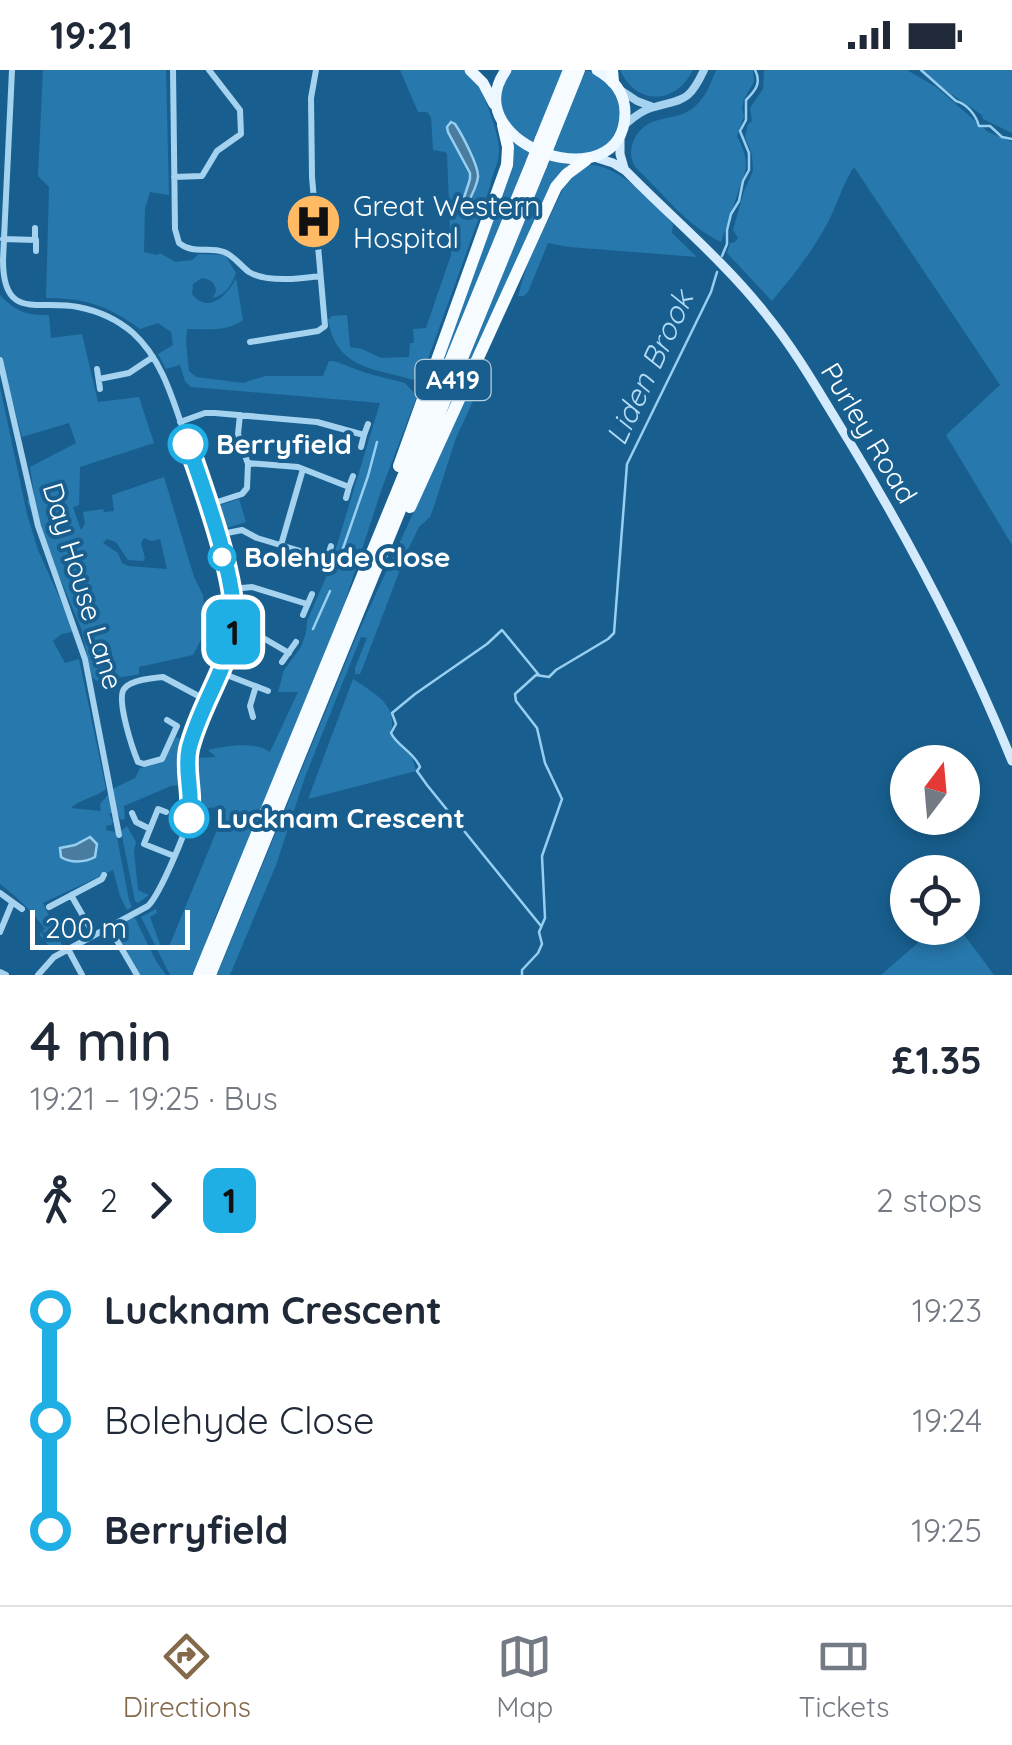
<!DOCTYPE html>
<meta charset="utf-8">
<style>
body{margin:0;font-family:Quicksand,sans-serif;background:#f2f2f3;color:#1f2937;height:100vh;display:flex;flex-direction:column;font-size:38px;white-space:nowrap}
*{box-sizing:border-box;margin:0}
p{font-size:32px;color:#747a83}
.icon{flex:none;width:55px;height:55px;fill:none;stroke:currentColor;stroke-width:2;stroke-linecap:round;stroke-linejoin:round}
.map{position:relative;height:905px;overflow:hidden}
.panel{display:flex;flex-direction:column;background:#fff;flex:1}
.panel>*{flex:none}
.badge{padding:0 20px;border-radius:15px;font-size:35px;line-height:65px}
.needle{width:65px;rotate:16deg}
.tools{position:absolute;left:890px;top:675px;display:grid;gap:20px}
.tools a{display:grid;place-items:center;width:90px;height:90px;border-radius:50%;background:#fff;box-shadow:0 5px 15px #0003;font-size:50px}
.scale{position:absolute;left:30px;bottom:25px;width:160px;box-sizing:border-box;padding-left:10px;border:5px solid #fff;border-top:0;font-size:28px;line-height:35px;white-space:nowrap;color:#fff;-webkit-text-stroke:8px #185f8f;paint-order:stroke}
.map>.badge{position:absolute;translate:-50% -50%;box-shadow:0 0 0 5px #fff}
.legs{display:flex;align-items:center;gap:15px;height:110px;padding:0 30px;font-size:32px}
.legs p{margin-inline-start:auto}
.overview{display:flex;align-items:center;justify-content:space-between;height:170px;padding:0 30px}
h1{font-size:55px;font-weight:600;line-height:75px}
ul{padding:0 30px;list-style:none}
li{display:flex;align-items:center;gap:35px;height:110px;font-size:38px}
li i{display:grid;place-items:center;width:15px;height:100%;margin:0 12px;background:currentColor}
li i::after{content:'';width:25px;height:25px;margin:-12px;border:8px solid;border-radius:50%;background:#fff}
li p{margin-inline-start:auto}
li:first-child i{background:linear-gradient(#0000 50%,currentColor 0)}
li:last-child i{background:linear-gradient(currentColor 50%,#0000 0)}
.status{display:flex;justify-content:space-between;align-items:center;height:70px;padding:0 50px;background:#fff;direction:ltr}
.status svg{height:28px;fill:currentColor}
.tabs{display:flex;justify-content:space-around;align-items:center;height:140px;border-top:2px solid #e0e1e3;background:#fff;font-size:28px;color:#747a83}
.tabs a{display:grid;justify-items:center;gap:5px}
.tabs .selected{color:#846a4b}
.map>svg:first-child{display:block}
.green{fill:#2778ac;fill-rule:evenodd}
.water{fill:#497c9e;stroke:#97cff2;stroke-width:2.5}
.lines{fill:none;stroke-linecap:round;stroke-linejoin:round}
.stream{stroke:#97cff2;stroke-width:2.5}
.minor{stroke:#a5d2ef;stroke-width:6}
.tertiary{stroke:#a5d2ef;stroke-width:8}
.secondary{stroke:#d2eafb;stroke-width:9}
.primary{stroke:#edf7ff;stroke-width:11}
.trunk{stroke:#f6fbff;stroke-width:12}
.trunk-bridge{stroke:#f6fbff;stroke-width:12}
.line-1-casing{stroke:#fff;stroke-width:22}
.line-1{stroke:#1fafe5;stroke-width:15}
.stop-1-dot{fill:#fff;stroke:#1fafe5;stroke-width:5}
.labels{text-anchor:middle;stroke-width:8;stroke-linejoin:round;paint-order:stroke}
.shield{fill:#185f8f;stroke:#bacfdd;stroke-width:2.5}
.shield-label{font-size:25px;font-weight:bold;fill:#fff}
.poi-label{font-size:28px;fill:#fff;stroke:#185f8f;text-anchor:start}
.street-label{font-size:28px;fill:#fff;stroke:#185f8f}
.stop-label{font-size:28px;font-weight:bold;fill:#fff;stroke:#185f8f;text-anchor:start}
.water-label{font-size:30px;font-style:italic;fill:#b1dbf6;stroke:#185f8f}
</style>
<div class="status"><b>19:21</b><svg viewBox="0 0 49 12"><path d="M0 12V9h3v3zM5 12V6h3v6zM10 12V3h3v9zM15 12V0h3v12zM26 1h20v11H26zM47 4h2v5h-2z"/></svg></div>
<div class="map">
<svg width="1012" height="905" viewBox="0 0 1012 905">
<rect width="100%" height="100%" fill="#185f8f"/>
<path class="green" d="M 43,0 L 166,0 L 169,125 L 150,122 L 145,139 L 144,182 L 157,185 L 160,183 L 175,192 L 192,190 L 199,184 L 225,185 L 236,203 C 232,215 225,225 213,228 L 216,221 C 215,212 210,209 202,208 L 193,214 L 192,224 C 208,245 228,225 236,208 L 243,250 C 228,262 205,259 187,259 L 186,273 L 189,301 L 196,307 L 243,313 L 265,306 L 323,306 L 329,291 L 334,291 L 366,303 L 405,313 L 417,326 L 382,418 L 344,535 L 235,803 C 217,835 208,871 194,905 L 170,905 L 141,847 L 156,839 L 157,843 L 150,847 L 161,877 L 168,879 L 224,743 L 212,737 L 204,740 L 198,754 L 194,753 L 197,736 L 194,688 L 216,687 L 208,680 C 227,676 254,671 270,682 L 298,622 L 278,622 L 284,600 L 301,577 L 306,563 L 307,551 L 330,498 L 380,333 L 191,317 L 185,311 L 180,295 L 166,299 L 158,284 L 173,275 L 171,262 L 158,253 L 140,259 C 108,236 86,228 46,228 L 49,117 L 38,106 Z
M 400,0 L 463,0 C 467,4 471,7 475,11 C 485,24 498,62 499,78 C 500,93 492,103 490,117 L 423,303 L 419,306 L 416,305 L 414,310 C 373,298 337,299 328,250 L 332,246 L 347,245 L 350,277 L 362,279 L 381,288 L 409,287 L 410,273 L 414,273 L 413,259 L 426,258 L 451,185 L 447,84 L 445,82 L 433,80 L 431,47 L 427,42 L 418,42 Z
M 512,0 L 565,0 L 533,72 C 527,69 517,65 512,59 C 497,43 499,16 512,0 Z
M 586,0 C 630,14 632,74 584,86 C 576,88 563,83 553,81 L 580,8 L 583,8 Z
M 620,0 L 693,0 C 676,35 636,36 620,0 Z
M 716,0 L 753,0 L 754,12 L 744,29 L 742,39 L 744,46 L 737,66 C 743,78 748,89 745,102 L 721,172 C 689,156 674,136 650,112 C 645,106 638,101 634,95 C 625,78 638,56 655,51 C 668,47 680,47 692,39 C 705,29 710,15 716,0 Z
M 764,0 L 907,0 L 936,17 L 988,62 L 1012,72 L 1012,475 L 946,365 L 1000,315 L 854,97 C 843,113 837,136 827,154 C 812,182 792,207 772,231 L 727,183 L 730,173 L 735,172 L 738,168 L 733,160 L 744,121 L 753,101 L 752,85 L 745,67 L 748,54 L 752,51 L 750,38 L 763,19 Z
M 921,0 L 1012,0 L 1012,63 L 983,49 L 982,45 L 935,13 Z
M 512,72 L 530,80 L 414,367 Z
M 549,88 L 570,95 L 420,404 Z
M 591,95 C 616,94 657,134 673,154 L 672,163 L 697,187 L 569,177 L 548,173 L 528,222 L 524,226 L 518,226 L 527,195 L 567,110 L 577,102 Z
M 0,225 C 15,241 27,246 49,245 L 51,268 L 82,264 L 98,332 L 139,327 L 154,373 L 80,397 L 79,435 L 73,437 L 81,460 L 85,454 L 83,442 L 103,439 L 104,442 L 114,441 L 112,425 L 164,407 L 194,507 L 203,525 L 205,552 L 201,570 L 193,585 L 139,597 L 139,604 L 135,605 L 97,611 L 92,607 L 81,558 L 27,431 L 34,424 L 30,397 L 76,373 L 69,353 L 22,367 L 0,285 ZM 144,468 L 151,471 L 160,469 L 167,499 L 128,496 L 122,493 L 118,483 L 103,473 L 107,469 L 116,472 L 128,490 L 143,491 L 145,488 L 141,473 Z
M 0,317 L 27,444 L 38,480 L 65,540 L 72,562 L 62,564 L 53,571 L 65,593 L 79,589 L 106,719 C 95,728 80,729 71,738 L 101,741 L 100,734 L 114,718 L 135,708 L 140,698 C 164,694 165,688 176,667 L 183,670 L 179,689 L 181,715 L 171,716 L 124,736 L 125,749 L 121,750 L 117,742 L 109,744 L 113,751 L 111,755 L 106,756 L 106,760 L 116,762 L 129,830 L 132,837 L 127,840 L 120,826 L 113,800 L 43,833 L 62,875 L 52,880 L 39,864 L 45,859 C 32,841 17,827 0,814 Z
M 472,322 L 475,325 L 474,329 L 456,368 L 434,436 L 430,447 L 419,457 L 406,484 L 363,597 L 360,604 L 355,604 L 355,598 L 367,568 L 361,567 L 305,707 L 276,795 L 230,905 L 217,905 L 357,565 L 468,324 Z
M 239,429 L 246,452 L 221,460 L 214,437 Z
M 353,609 C 374,623 400,636 390,664 C 394,671 400,671 405,677 C 412,684 414,693 416,701 L 308,729 Z
M 127,756 L 136,772 L 134,782 L 138,820 L 149,825 L 138,833 L 135,831 L 121,761 Z
M 132,848 L 135,848 L 156,891 L 166,905 L 140,905 L 115,860 Z
M 935,858 L 959,858 L 994,905 L 881,905 Z"/>
<path class="water" d="M 451,52 L 455,54 C 461,63 479,96 478,107 C 477,117 470,129 465,138 L 462,138 L 462,134 L 470,109 L 470,103 L 448,62 L 447,57 Z
M 90,767 L 97,774 L 95,787 C 84,793 70,793 61,787 L 60,778 L 75,775 Z"/>
<g class="lines">
<path class="stream" d="M 921,0 L 956,31 C 967,34 976,45 979,56 L 990,56 L 1002,67 L 1012,69
M 722,186 L 727,174 L 727,160 L 731,144 L 739,131 L 743,111 L 749,100 L 749,83 L 740,61 L 746,50 L 746,30 C 755,21 762,13 755,0
M 339,490 L 368,406 L 377,372
M 313,559 L 330,521
M 539,605 L 502,560 L 487,574 L 415,624 L 392,643 L 396,654 L 391,663 C 397,676 414,682 420,697 L 417,701 L 427,715 L 541,856
M 522,905 L 522,900 L 538,883 L 542,874 L 539,862 L 545,848 L 542,786 L 562,729 L 545,693 L 537,658 L 516,631 L 515,624 L 536,605 L 549,607 L 556,600 L 608,569 L 614,563 L 627,394 L 711,222 L 717,202"/>
<path class="minor" d="M 12,0 L 3,190 C 3,252 39,229 78,237 C 99,241 118,250 133,263 C 162,289 173,330 185,365 C 202,416 217,467 232,519 C 243,581 200,625 188,683 C 185,701 192,719 191,737 C 190,755 160,824 148,836 L 54,887 L 38,905
M 173,0 L 175,159 L 179,173 C 194,185 208,176 224,182 C 234,186 241,196 249,202 C 267,213 300,209 320,206
M 174,107 L 202,106 L 217,81 L 241,64 L 240,40 L 209,0
M 3,169 L 36,170 L 36,181
M 35,170 L 35,158
M 250,272 L 318,261 L 325,256 L 312,107 L 311,28 L 316,0
M 0,290 L 38,456 L 85,589 L 119,765
M 97,299 L 100,319
M 99,309 L 129,303 L 153,287
M 180,352 L 205,343 L 215,343 L 317,352 L 364,365 L 361,377
M 364,365 L 368,354
M 248,393 L 298,397 L 349,417 L 353,406
M 346,428 L 349,417
M 208,435 L 242,424 L 247,418 L 248,394 L 238,364 L 240,345
M 217,465 L 242,460 L 257,468 L 327,489 L 323,499
M 281,475 L 303,399
M 327,489 L 331,476
M 232,519 L 252,517 L 307,534
M 303,545 L 312,524
M 233,560 L 265,569 L 289,583
M 282,592 L 296,572
M 219,602 L 268,621
M 253,647 L 250,636 L 256,616
M 167,650 L 177,656 L 162,689 L 144,694 L 138,692 C 133,680 116,630 124,619 C 130,610 152,608 163,607 L 206,630
M 166,742 L 158,739 L 144,774 L 174,786
M 132,743 L 136,752 L 150,759
M 0,823 L 22,839
M 71,825 L 94,865
M 49,837 L 102,809 L 104,805
M 109,857 L 137,905
M 0,862 L 12,833
M 68,879 L 82,905
M 0,902 L 6,905"/>
<path class="tertiary" d="M 622,21 L 637,31 L 653,37
M 623,56 C 632,49 640,41 651,38 C 683,28 688,34 704,0"/>
<path class="secondary" d="M 620,65 L 620,84 L 624,98
M 594,87 L 613,93 L 626,101 C 672,148 724,191 765,243 C 797,282 822,327 849,371 C 911,473 967,580 1012,691"/>
<path class="primary" d="M 470,0 L 483,13 L 494,34
M 506,0 C 453,75 624,133 625,43 C 625,23 613,9 597,0"/>
<path class="trunk" d="M 612,0 L 613,12
M 541,69 L 569,0
M 550,72 L 579,0
M 399,396 L 507,95 L 508,77 L 503,55
M 410,437 L 556,117 L 567,104 L 586,90
M 199,905 L 532,92
M 210,905 L 541,95"/>
<path class="trunk-bridge" d="M 532,92 L 541,69
M 541,95 L 550,72"/>
</g>
<g class="lines">
<defs>
<path id="line-1" d="M 188,374 C 203,417 241,520 233,562 C 225,603 199,638 189,679 C 184,702 194,725 189,748"/>
</defs>
<use href="#line-1" class="line-1-casing"/>
<use href="#line-1" class="line-1"/>
</g>
<defs>
<symbol id="hospital-disc" viewBox="-11 -11 22 22"><circle r="9.5" fill="#ffba63" stroke="#185f8f"/><path d="M-5-5h3v3.5h4V-5h3V5h-3V1.5h-4V5h-3Z" fill="#111"/></symbol>
</defs>
<g fill-rule="evenodd">
<use href="#hospital-disc" x="282" y="120" width="63" height="63"/>
</g>
<g class="stop-1-dot">
<circle cx="188" cy="374" r="18"/>
<circle cx="222" cy="487" r="12"/>
<circle cx="189" cy="748" r="18"/>
</g>
<g class="labels">
<rect class="shield" x="415.5" y="290" width="75" height="40" rx="8"/>
<g class="shield-label">
<text x="453" y="319">A419</text>
</g>
<g class="poi-label">
<text x="353" y="146">Great Western<tspan x="353" dy="32">Hospital</tspan></text>
</g>
<g class="street-label">
<text transform="translate(869 363) rotate(59)" y="10">Purley Road</text>
<text transform="translate(83 516) rotate(73)" y="10">Day House Lane</text>
</g>
<g class="stop-label">
<text x="216" y="384">Berryfield</text>
<text x="244" y="497">Bolehyde Close</text>
<text x="216" y="758">Lucknam Crescent</text>
</g>
<g class="water-label">
<text transform="translate(650 298) rotate(-65)" y="10">Liden Brook</text>
</g>
</g>
</svg>
<div class="tools">
<a><svg class="needle" viewBox="-14 -14 28 28"><path d="M0-13l5 13h-10z" fill="#e53935"/><path d="M0 13l5-13h-10z" fill="#747a83"/></svg></a>
<a><svg class="icon" aria-label="locate" viewBox="0 0 24 24"><circle cx="12" cy="12" r="6"/><path d="M12 2v4M12 18v4M2 12h4M18 12h4"/></svg></a>
</div>
<div class="scale">200 m</div>
<b class="badge" style="left:233px;top:562px;background:#1fafe5;color:#111">1</b>
</div>
<section class="panel">
<div class="overview"><div><h1>4 min</h1><p>19:21 – 19:25 · Bus</p></div><b>£1.35</b></div>
<div class="legs"><svg class="icon" aria-label="walk" viewBox="0 0 24 24"><circle cx="13" cy="4" r="2"/><path d="M13 8l-2 6 4 7M11 14l-3 7M7 12l3-4h3l4 4"/></svg>2<svg class="icon" aria-label="forward" viewBox="0 0 24 24"><path d="M9 5l7 7-7 7"/></svg><b class="badge" style="background:#1fafe5;color:#111">1</b><p>2 stops</p></div>
<ul>
<li><i style="color:#1fafe5"></i><b>Lucknam Crescent</b><p>19:23</p></li>
<li><i style="color:#1fafe5"></i><span>Bolehyde Close</span><p>19:24</p></li>
<li><i style="color:#1fafe5"></i><b>Berryfield</b><p>19:25</p></li>
</ul>
</section>
<nav class="tabs">
<a class="selected"><svg class="icon" aria-label="directions" viewBox="0 0 24 24"><path d="M12 3l9 9-9 9-9-9zM9 14v-3h6M13 9l2 2-2 2"/></svg>Directions</a>
<a><svg class="icon" aria-label="map" viewBox="0 0 24 24"><path d="M3 6l6-2 6 2 6-2v14l-6 2-6-2-6 2zM9 4v14M15 6v14"/></svg>Map</a>
<a><svg class="icon" aria-label="tickets" viewBox="0 0 24 24"><path d="M3 7h18v10H3zM15 7v10"/></svg>Tickets</a>
</nav>
